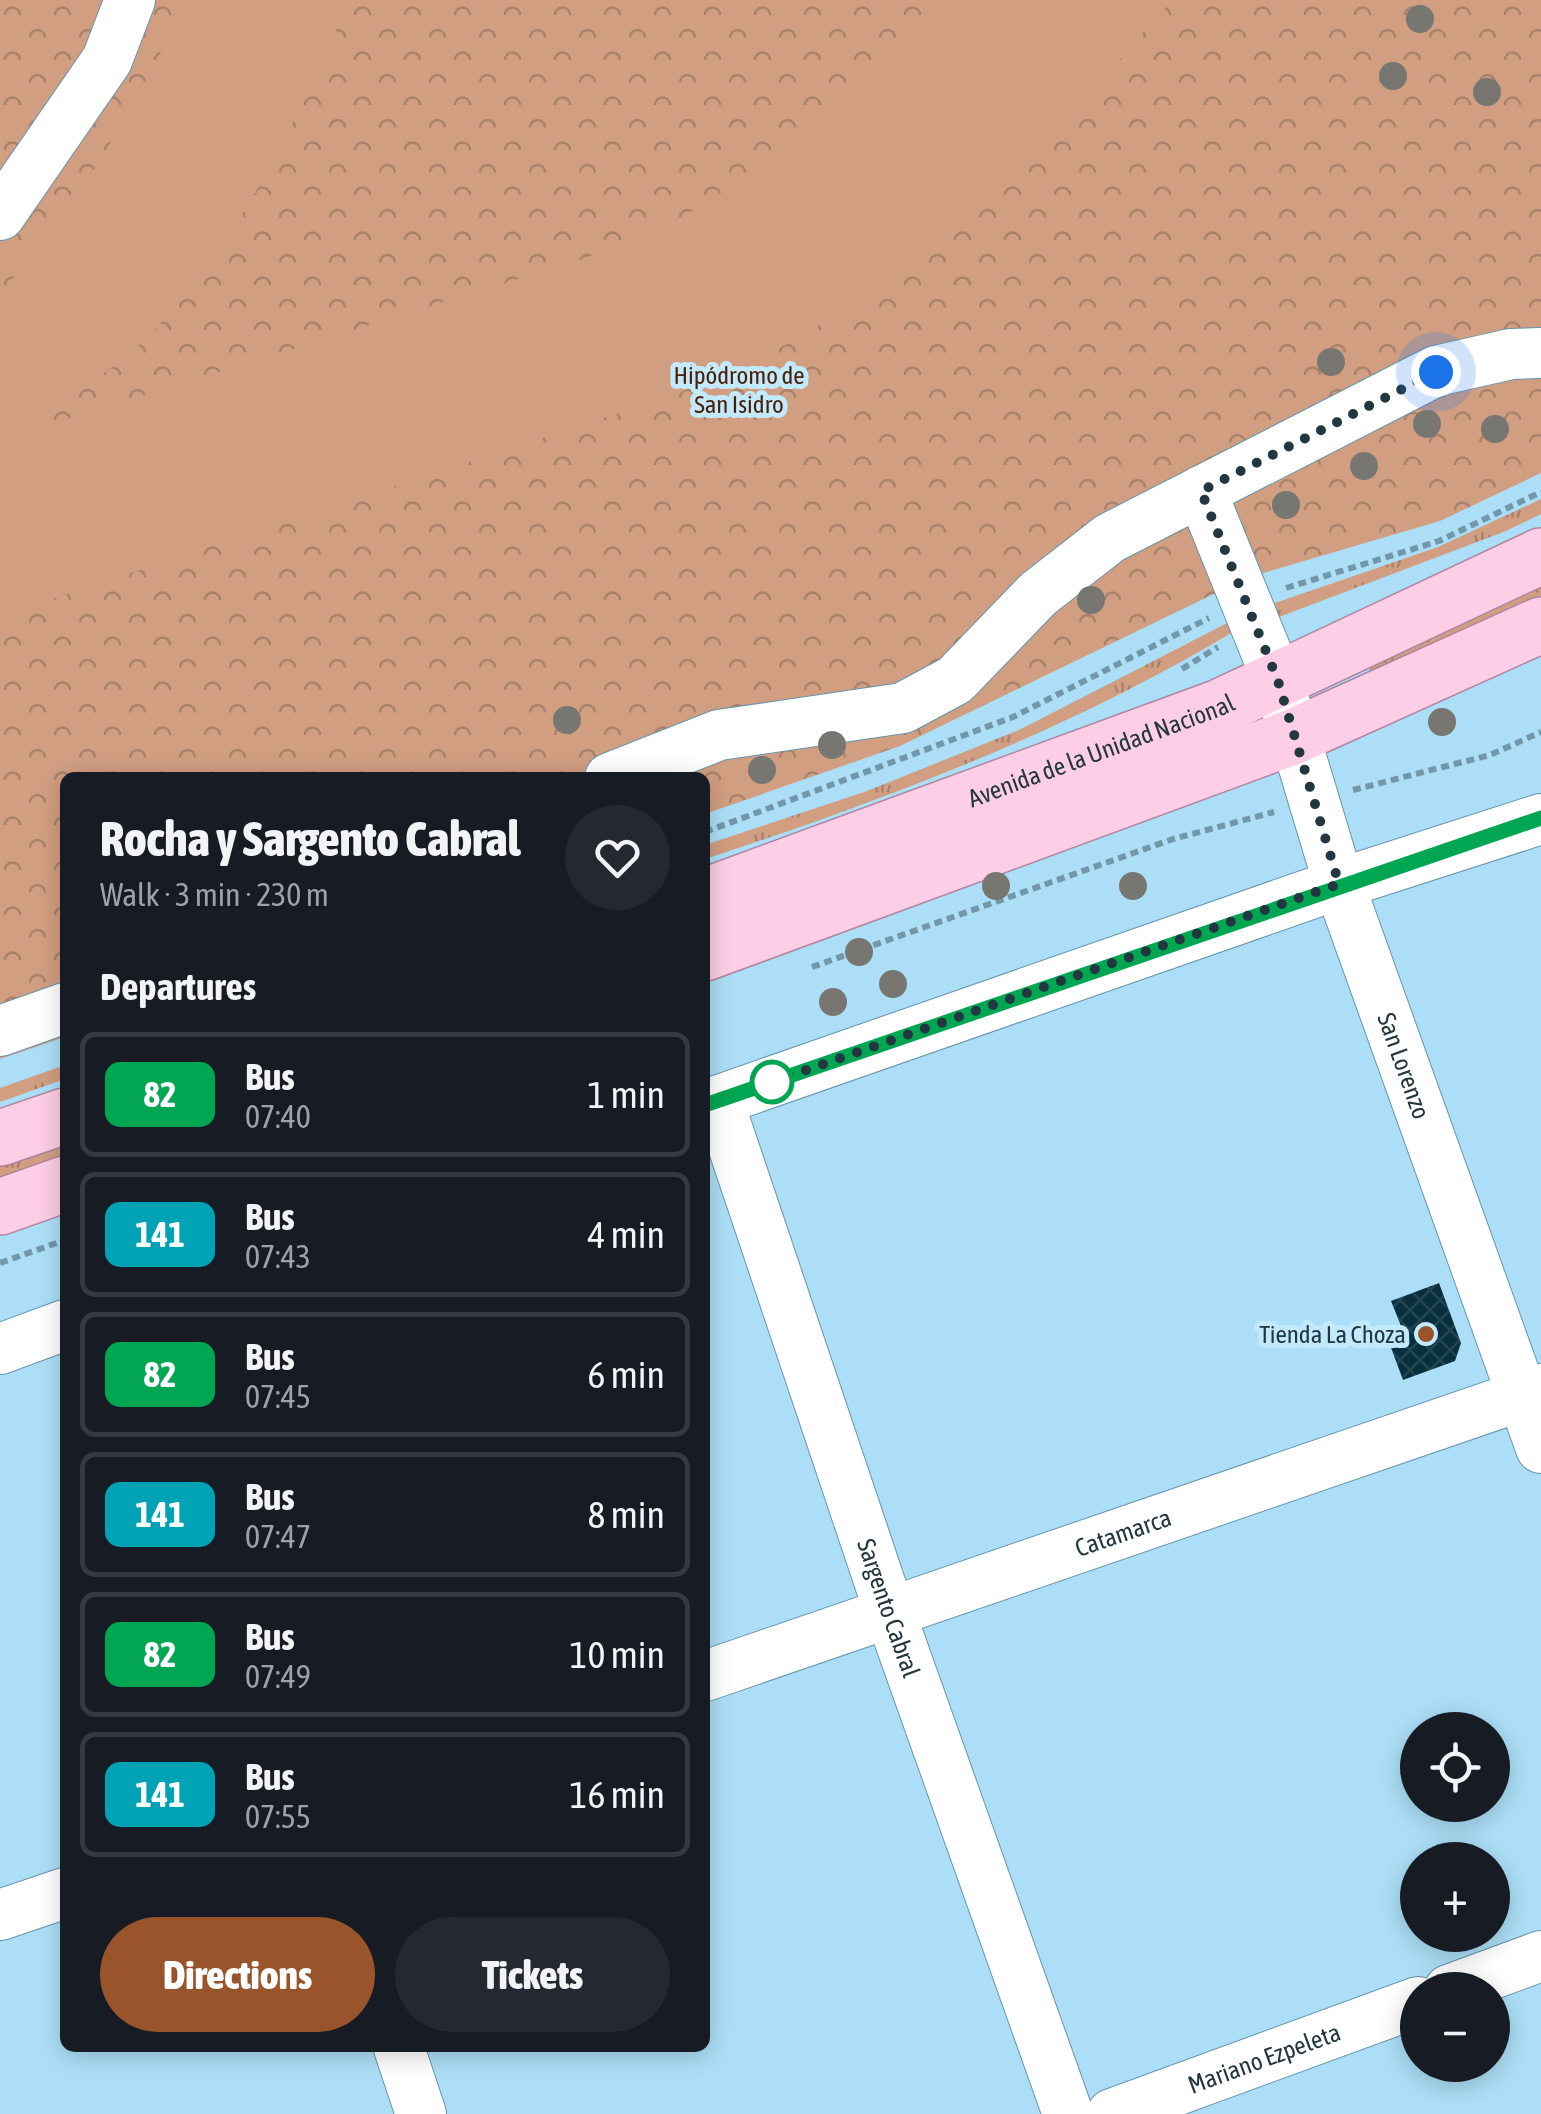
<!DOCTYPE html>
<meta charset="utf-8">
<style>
body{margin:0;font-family:"Asap Condensed",sans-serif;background:#242831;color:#f1f3f6;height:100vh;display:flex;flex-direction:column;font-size:38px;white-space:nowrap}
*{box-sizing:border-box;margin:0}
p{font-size:32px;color:#9ea1a6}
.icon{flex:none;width:55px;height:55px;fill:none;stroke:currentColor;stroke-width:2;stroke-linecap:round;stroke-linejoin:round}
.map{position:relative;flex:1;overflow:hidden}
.side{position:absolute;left:60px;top:772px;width:650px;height:1280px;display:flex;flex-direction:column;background:#171b24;border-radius:15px;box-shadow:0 5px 25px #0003}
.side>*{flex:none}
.badge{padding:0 20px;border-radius:15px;font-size:35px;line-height:65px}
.tools{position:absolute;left:1400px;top:1712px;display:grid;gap:20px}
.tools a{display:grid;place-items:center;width:110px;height:110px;border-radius:50%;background:#171b24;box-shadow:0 5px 25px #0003;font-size:50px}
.you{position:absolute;width:50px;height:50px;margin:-25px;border:8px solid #fff;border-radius:50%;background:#1a73e8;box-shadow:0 0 0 15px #1a73e833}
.map>.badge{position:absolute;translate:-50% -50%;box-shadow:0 0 0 5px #fff}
h2{padding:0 40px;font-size:38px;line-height:90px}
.round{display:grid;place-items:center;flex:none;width:105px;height:105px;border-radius:52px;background:#242831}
.headline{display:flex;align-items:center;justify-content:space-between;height:170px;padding:0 40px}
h1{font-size:48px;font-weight:800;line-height:75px}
.button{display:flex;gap:20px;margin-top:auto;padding:20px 40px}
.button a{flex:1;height:115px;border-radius:60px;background:#9a542b;color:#fff;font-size:40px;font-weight:800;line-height:115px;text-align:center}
.button a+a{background:#242831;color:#f1f3f6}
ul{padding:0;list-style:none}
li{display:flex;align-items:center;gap:30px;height:125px;margin:0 20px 15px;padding:0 20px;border:5px solid #363941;border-radius:15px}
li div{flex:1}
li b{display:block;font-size:38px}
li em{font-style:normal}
li .badge{min-width:110px;font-weight:700;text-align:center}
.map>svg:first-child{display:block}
.grass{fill:url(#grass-tufts)}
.park{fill:url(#park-crowns)}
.garden{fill:#d19e82}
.building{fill:url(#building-cross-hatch)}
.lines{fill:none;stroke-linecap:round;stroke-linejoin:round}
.minor-casing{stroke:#6595ac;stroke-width:52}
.major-casing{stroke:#b084a0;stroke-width:58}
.path{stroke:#7197a9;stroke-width:6;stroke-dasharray:8 5;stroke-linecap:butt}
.minor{stroke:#fff;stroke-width:50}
.major{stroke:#fdcee5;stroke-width:55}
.tree{fill:#777671}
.line-casing{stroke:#fff;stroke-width:22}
.line{stroke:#00a651;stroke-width:15}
.walk{stroke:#233741;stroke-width:10;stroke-dasharray:0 18}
.stop-dot{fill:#fff;stroke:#00a651;stroke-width:5}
.poi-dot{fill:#9a542b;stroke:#c2eafe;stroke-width:4}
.labels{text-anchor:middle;stroke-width:10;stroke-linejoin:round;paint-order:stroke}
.park-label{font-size:25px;fill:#4c2004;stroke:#c2eafe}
.street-label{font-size:25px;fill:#233741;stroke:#c2eafe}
.poi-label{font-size:25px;fill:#233741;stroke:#c2eafe;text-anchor:end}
</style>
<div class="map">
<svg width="1541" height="2114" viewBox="0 0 1541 2114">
<defs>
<pattern id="grass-tufts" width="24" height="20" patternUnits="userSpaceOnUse" patternTransform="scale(2.5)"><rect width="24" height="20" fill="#d19e82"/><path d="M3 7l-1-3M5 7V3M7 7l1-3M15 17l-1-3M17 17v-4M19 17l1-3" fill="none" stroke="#a9826c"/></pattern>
<pattern id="park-crowns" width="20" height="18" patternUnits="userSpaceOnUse" patternTransform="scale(2.5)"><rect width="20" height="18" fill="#d19e82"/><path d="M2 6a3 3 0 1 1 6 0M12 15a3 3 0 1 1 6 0" fill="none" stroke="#a9826c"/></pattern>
<pattern id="building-cross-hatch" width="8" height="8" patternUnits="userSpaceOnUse" patternTransform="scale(2.5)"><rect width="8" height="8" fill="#082f3e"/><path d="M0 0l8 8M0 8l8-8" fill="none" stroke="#234552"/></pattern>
</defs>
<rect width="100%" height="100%" fill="#acdff7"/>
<path class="grass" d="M 1541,499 L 1541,514 L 1506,531 L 1279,617 L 1275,603 L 1438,547 Z
M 1541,579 L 1541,609 L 1368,678 L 1370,666 Z
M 1231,621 L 1238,629 C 1070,730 891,798 705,859 L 705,845 L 867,791 L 1021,729 Z
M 65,1065 L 65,1079 L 0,1102 L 0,1088 Z
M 65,1134 L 65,1163 L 0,1185 L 0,1157 Z"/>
<path class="park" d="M 0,0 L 1541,0 L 1541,473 L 1440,521 L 1260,574 L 1220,591 L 900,746 L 705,814 L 705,778 L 65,778 L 65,1037 L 0,1059 Z"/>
<path class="garden" d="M 189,0 L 349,0 C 299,118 240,241 151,334 C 116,371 65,394 32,430 L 586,258 L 684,216 L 825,127 L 956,0 L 1172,0 C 1050,140 917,284 746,365 C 719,378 690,388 662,399 L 0,616 L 0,294 L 70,206 L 116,135 Z"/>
<path class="building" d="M 1439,1283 L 1461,1343 L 1455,1361 L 1403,1380 L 1387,1337 L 1403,1331 L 1391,1301 Z"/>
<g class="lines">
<defs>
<g id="minor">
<path d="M 0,215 L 107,60 L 130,0"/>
<path id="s1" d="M 1201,491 L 1278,681 L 1339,884 L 1541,1448"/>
<path d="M 610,778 L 719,735 L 903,708 L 955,680 L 1038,594 L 1110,538 L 1436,371 L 1511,354 L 1541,353"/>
<path d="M 0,1031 L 65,1008"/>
<path id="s2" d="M 718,1101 L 890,1613 L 1068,2114"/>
<path d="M 705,1105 L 1339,884 L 1541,819"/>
<path d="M 0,1349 L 65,1325"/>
<path id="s3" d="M 705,1676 L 1541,1389"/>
<path d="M 0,1915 L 65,1893"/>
<path d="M 1449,1990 L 1541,1956"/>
<path d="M 399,2048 L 421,2114"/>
<path id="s4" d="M 1112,2114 L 1418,2002"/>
</g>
<g id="major">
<path id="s5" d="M 705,896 L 1220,707 L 1541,556"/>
<path d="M 705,953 L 1295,736 L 1541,625"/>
<path d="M 0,1138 L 65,1116"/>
<path d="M 0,1207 L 65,1184"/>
</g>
</defs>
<use href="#minor" class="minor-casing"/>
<use href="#major" class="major-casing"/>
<path class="path" d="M 1286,588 L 1439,541 L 1541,492
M 1182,669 L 1218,647
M 1353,790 L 1490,755 L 1541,732
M 705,832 L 1013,717 L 1209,618
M 812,967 L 1173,839 L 1274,812
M 0,1263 L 65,1240"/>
<use href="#minor" class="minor"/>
<use href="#major" class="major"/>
</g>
<g class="tree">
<circle cx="1420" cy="19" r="14"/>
<circle cx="1393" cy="76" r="14"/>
<circle cx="1487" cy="92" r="14"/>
<circle cx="1331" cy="362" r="14"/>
<circle cx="1427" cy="424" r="14"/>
<circle cx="1495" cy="429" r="14"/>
<circle cx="1364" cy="466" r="14"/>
<circle cx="1286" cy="505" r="14"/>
<circle cx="1091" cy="600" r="14"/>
<circle cx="567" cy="720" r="14"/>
<circle cx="1442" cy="722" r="14"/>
<circle cx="832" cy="745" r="14"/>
<circle cx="762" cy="770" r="14"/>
<circle cx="996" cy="886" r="14"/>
<circle cx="1133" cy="886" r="14"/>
<circle cx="859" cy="952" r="14"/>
<circle cx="893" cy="984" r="14"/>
<circle cx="833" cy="1002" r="14"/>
</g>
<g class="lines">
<defs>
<path id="line" d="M 705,1105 L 1541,818"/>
</defs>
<use href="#line" class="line-casing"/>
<use href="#line" class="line"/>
<path class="walk" d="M 772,1082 L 1339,884 L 1278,681 L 1201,491 L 1436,372"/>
</g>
<circle class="stop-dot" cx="772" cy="1082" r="20"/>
<circle class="poi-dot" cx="1426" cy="1334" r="10"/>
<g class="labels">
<g class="park-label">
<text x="739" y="384">Hipódromo de<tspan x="739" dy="29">San Isidro</tspan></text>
</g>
<g class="street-label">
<text dy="9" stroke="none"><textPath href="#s5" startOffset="422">Avenida de la Unidad Nacional</textPath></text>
<text dy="9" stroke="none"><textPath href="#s1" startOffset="610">San Lorenzo</textPath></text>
<text dy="9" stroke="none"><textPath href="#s3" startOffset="442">Catamarca</textPath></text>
<text dy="9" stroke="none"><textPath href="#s2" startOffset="535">Sargento Cabral</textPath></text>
<text dy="9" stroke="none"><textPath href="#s4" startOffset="162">Mariano Ezpeleta</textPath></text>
</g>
<g class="poi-label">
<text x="1406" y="1343">Tienda La Choza</text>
</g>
</g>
</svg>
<div class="tools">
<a><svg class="icon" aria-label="locate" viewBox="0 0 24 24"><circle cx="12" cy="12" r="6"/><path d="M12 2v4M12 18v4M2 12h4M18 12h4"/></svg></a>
<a>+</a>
<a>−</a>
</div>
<div class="you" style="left:1436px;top:372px"></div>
<section class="side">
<div class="headline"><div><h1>Rocha y Sargento Cabral</h1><p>Walk · 3 min · 230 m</p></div><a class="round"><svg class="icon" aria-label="heart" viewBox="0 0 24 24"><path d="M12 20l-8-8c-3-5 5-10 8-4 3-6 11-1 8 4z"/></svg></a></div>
<h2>Departures</h2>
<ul>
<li><span class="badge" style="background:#00a651;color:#fff">82</span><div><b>Bus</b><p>07:40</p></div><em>1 min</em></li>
<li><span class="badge" style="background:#00a3b4;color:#fff">141</span><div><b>Bus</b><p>07:43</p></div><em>4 min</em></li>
<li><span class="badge" style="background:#00a651;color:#fff">82</span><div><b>Bus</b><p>07:45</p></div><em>6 min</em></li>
<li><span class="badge" style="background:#00a3b4;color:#fff">141</span><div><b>Bus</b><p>07:47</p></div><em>8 min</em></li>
<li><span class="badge" style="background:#00a651;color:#fff">82</span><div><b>Bus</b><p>07:49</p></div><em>10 min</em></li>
<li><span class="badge" style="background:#00a3b4;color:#fff">141</span><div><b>Bus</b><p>07:55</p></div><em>16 min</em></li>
</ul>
<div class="button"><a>Directions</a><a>Tickets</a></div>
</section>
</div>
